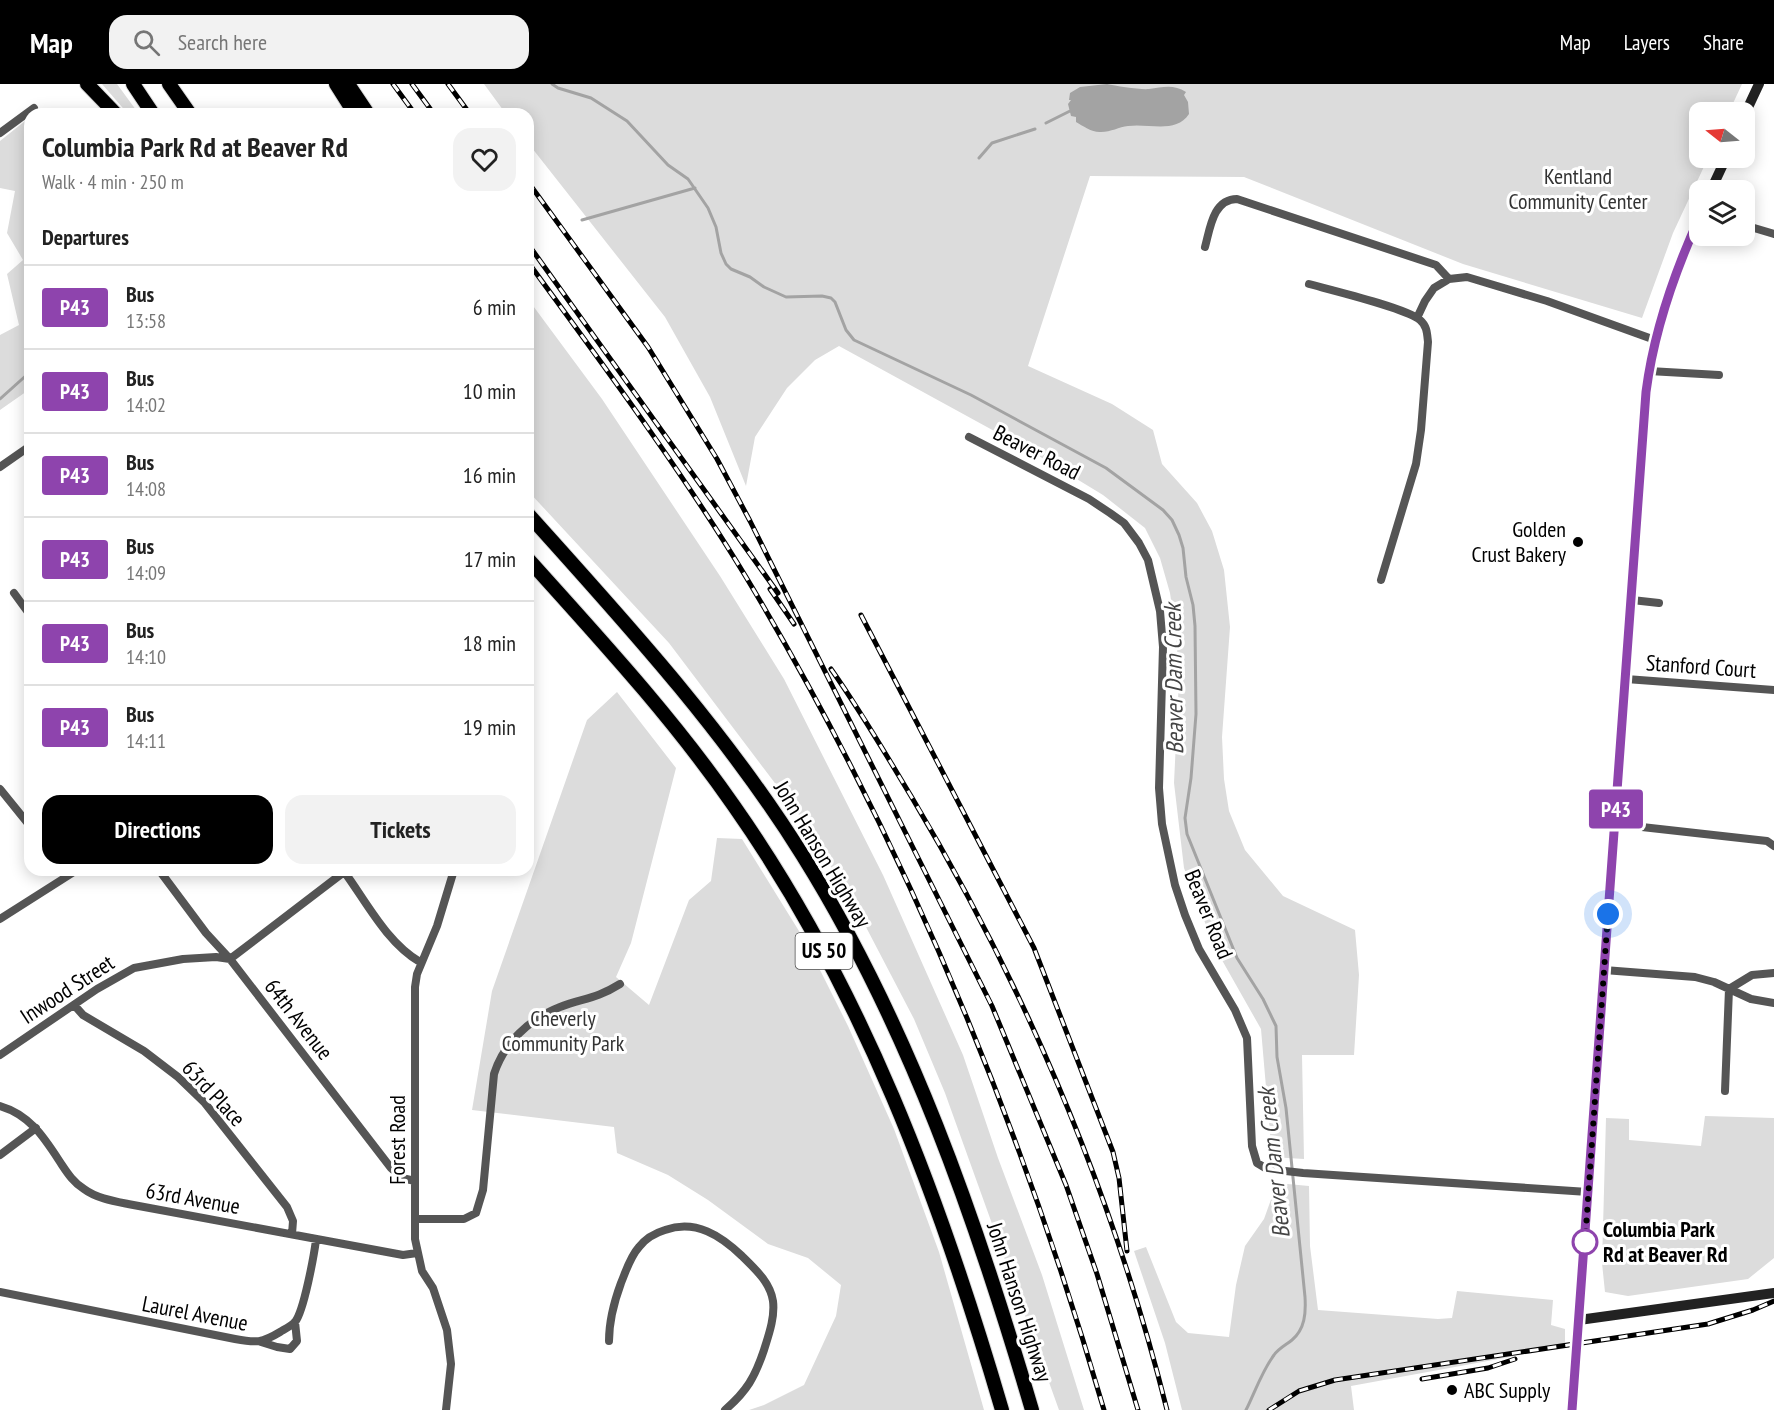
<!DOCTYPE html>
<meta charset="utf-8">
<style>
body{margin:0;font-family:"PT Sans Narrow",sans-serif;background:#f2f2f2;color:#222;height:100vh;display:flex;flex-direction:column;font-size:22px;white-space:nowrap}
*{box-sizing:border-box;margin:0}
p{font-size:20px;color:#767676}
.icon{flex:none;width:33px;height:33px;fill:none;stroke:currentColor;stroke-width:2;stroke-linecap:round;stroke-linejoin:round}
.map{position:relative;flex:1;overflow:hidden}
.sheet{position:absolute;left:24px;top:24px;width:510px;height:768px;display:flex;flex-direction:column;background:#fff;border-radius:18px;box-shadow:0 3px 15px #0003}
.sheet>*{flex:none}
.badge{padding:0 12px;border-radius:4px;font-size:21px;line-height:39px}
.needle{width:39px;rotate:287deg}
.tools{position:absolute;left:1689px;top:18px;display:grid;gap:12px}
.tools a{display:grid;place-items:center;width:66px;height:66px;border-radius:12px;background:#fff;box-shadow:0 3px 15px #0003;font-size:30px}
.you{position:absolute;width:30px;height:30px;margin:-15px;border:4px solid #fff;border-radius:50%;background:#1a73e8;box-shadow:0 0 0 9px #1a73e833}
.map>.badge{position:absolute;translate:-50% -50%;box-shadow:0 0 0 3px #fff}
h2{padding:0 18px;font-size:22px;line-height:54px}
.round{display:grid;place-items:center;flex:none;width:63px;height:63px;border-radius:18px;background:#f2f2f2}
.headline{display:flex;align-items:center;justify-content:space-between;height:102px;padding:0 18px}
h1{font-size:28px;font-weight:800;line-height:45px}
.button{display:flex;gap:12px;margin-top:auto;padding:12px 18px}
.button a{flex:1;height:69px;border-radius:18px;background:#000;color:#fff;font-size:24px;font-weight:800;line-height:69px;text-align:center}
.button a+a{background:#f2f2f2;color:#222}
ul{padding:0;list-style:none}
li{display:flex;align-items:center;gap:18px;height:84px;padding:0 18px;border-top:2px solid #e0e0e0}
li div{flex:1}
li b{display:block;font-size:22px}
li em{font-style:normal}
li .badge{min-width:66px;font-weight:700;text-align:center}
header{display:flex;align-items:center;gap:36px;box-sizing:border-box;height:84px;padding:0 30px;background:#000;color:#fff}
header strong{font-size:28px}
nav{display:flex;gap:33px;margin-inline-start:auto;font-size:21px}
.search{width:420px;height:54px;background:#f2f2f2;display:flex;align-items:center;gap:15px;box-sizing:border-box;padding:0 21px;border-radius:18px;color:#767676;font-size:22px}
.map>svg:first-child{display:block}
.green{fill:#dcdcdc}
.water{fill:#a3a3a3}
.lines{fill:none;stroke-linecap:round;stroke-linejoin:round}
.stream{stroke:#a3a3a3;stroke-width:3}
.highway-casing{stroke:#dbdbdb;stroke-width:16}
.street{stroke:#555;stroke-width:8}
.secondary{stroke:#222;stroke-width:10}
.highway{stroke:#000;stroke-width:14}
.rail-casing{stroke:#000;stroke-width:5}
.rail{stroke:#fff;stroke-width:3;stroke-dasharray:9;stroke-linecap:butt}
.line-casing{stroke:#fff;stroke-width:14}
.line{stroke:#8e44ad;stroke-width:9}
.walk{stroke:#000;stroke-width:6;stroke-dasharray:0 10.8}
.poi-dot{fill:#000;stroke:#fff;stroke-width:2}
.stop-dot{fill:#fff;stroke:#8e44ad;stroke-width:3}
.labels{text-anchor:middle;stroke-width:6;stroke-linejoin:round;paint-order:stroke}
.shield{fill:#fff;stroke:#4c4c4c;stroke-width:1.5}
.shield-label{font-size:21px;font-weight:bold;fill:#000}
.park-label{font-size:22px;fill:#333;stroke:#fff}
.street-label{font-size:22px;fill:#000;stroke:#fff}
.poi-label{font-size:22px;fill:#000;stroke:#fff;text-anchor:end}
.stop-label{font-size:22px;font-weight:bold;fill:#000;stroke:#fff;text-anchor:start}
.water-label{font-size:24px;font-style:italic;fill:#444;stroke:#fff}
</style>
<header>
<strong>Map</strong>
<div class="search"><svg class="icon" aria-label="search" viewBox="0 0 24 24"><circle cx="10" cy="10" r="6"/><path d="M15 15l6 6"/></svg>Search here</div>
<nav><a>Map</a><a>Layers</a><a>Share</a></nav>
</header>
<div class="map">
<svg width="1774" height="1326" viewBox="0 0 1774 1326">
<rect width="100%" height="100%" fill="#fff"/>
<path class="green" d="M 102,0 L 117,0 L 136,26 L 128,30 Z
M 484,0 L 1742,0 L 1729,28 L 1700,28 L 1700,74 L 1708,74 L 1673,149 L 1642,234 L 1463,180 L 1244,93 L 1090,92 L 1028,282 L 1112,320 L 1153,346 L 1162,380 L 1197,419 L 1212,447 L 1224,486 L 1230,543 L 1222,653 L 1224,695 L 1229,727 L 1245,766 L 1283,812 L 1355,846 L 1359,891 L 1354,971 L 1302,971 L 1304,1075 L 1272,1073 L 1261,945 L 1214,862 L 1184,784 L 1174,699 L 1179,595 L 1176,550 L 1170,509 L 1160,474 L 1145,444 L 1103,411 L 1029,366 L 839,262 L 815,276 L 787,304 L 755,353 L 746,402 L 710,313 L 665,233 L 528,59 L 528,30 L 506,30 Z
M 30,33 L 30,305 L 0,326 L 0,251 L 19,241 L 7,190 L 23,176 L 7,149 L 15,107 L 0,104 L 0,57 Z
M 528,215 L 602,315 L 720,492 L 784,595 L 883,791 L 963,971 L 998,1074 L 1042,1191 L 1084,1326 L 1059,1326 L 945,1009 L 914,935 L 855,822 L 799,731 L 669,559 L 528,407 Z
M 617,608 L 676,684 L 631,859 L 616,893 L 649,921 L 689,816 L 711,797 L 717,754 L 742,755 L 807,860 L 848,942 L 894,1045 L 939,1168 L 984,1326 L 749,1326 L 764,1321 L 804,1301 L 836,1232 L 841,1201 L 808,1174 L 768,1160 L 708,1116 L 668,1091 L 617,1069 L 614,1043 L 472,1026 L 492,907 L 587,636 Z
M 1705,1032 L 1774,1034 L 1774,1174 L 1748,1195 L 1628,1212 L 1605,1208 L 1602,1179 L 1606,1034 L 1629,1035 L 1629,1056 L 1701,1062 Z
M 1277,1099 L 1309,1102 L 1310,1162 L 1318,1226 L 1438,1235 L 1452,1234 L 1457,1207 L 1553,1216 L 1551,1241 L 1565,1245 L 1565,1263 L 1351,1302 L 1354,1326 L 1182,1326 L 1165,1259 L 1134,1167 L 1146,1163 L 1176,1238 L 1188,1249 L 1229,1253 L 1236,1201 L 1245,1162 L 1264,1135 Z"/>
<path class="water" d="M 1107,0 C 1116,2 1141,6 1149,5 C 1163,3 1174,0 1186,8 L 1184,11 L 1188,18 L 1189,30 C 1176,50 1149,39 1128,42 C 1119,43 1111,48 1101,48 C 1093,49 1083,42 1076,38 L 1076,33 L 1071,32 L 1068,20 L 1071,16 L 1069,16 L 1070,9 L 1080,3 Z"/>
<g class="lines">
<path class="stream" d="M 552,0 L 558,4 L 591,14 L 627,37 L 668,81 L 688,95 L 708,124 L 716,143 L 721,169 L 726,180 L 731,185 L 750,193 L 764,203 L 786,213 L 822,212 L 831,214 L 835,218 L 846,246 L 854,256 L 971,311 L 1106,384 L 1163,426 L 1172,436 L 1179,451 L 1183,464 L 1186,493 L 1193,521 L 1195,542 L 1196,630 L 1191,694 L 1185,734 L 1187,750 L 1237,874 L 1263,915 L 1276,942 L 1277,973 L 1286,1024 L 1305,1213 C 1306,1229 1305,1245 1292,1256 C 1286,1261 1279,1264 1274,1271 C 1262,1287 1255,1308 1246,1326
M 1046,39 L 1070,27
M 979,74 L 992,59 L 1035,45
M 582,136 L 695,104
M 0,315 L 30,288"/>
<defs>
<path id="highway" d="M 87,0 L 116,30
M 133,0 L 153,30
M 169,0 L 190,30
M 336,0 L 355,30
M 348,0 L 368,30
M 528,430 C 626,539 725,647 803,772 C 909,942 976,1135 1032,1326
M 528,475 C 600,555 673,634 734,722 C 862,904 940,1114 1002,1326"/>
</defs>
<use href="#highway" class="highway-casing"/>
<path class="street" d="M 0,49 L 34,24
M 1744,141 L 1774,150
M 1205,163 C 1210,145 1213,115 1237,115 L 1436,181 L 1449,195
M 1309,200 C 1331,206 1406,224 1420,236 C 1427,242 1427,249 1428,258 L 1421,346 L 1416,380 L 1381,496
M 1417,234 L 1425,217 L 1434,204 L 1449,195 L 1467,193 L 1547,217 L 1655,256
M 1649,287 L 1719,291
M 969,353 L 1089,415 L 1110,429 L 1124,439 L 1139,459 L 1148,476 L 1160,527 L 1163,563 L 1159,704 L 1162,740 L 1175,801 L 1185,831 L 1199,865 L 1235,926 L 1247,954 L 1252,1062 L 1257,1079 L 1267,1085 L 1303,1089 L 1588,1108
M 0,383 L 30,362
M 14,509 L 30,531
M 1632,516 L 1659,519
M 1626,595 L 1774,606
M 0,705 L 30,742
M 1615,740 L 1767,757 L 1774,762
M 159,786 L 206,849 L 230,875 L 391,1084 L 402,1094 L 415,1097
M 343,786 C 366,817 386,858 420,878
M 0,835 L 77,786
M 1604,886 L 1695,893 L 1714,898 L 1751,915 L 1774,919
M 75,922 L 83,931 L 144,967 L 178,993 L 204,1018 L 287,1123 L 293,1137 L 292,1150
M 0,971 L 97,905 L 134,884 L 183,875 L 216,873 L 230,875 L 344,788
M 1725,1007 L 1729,905 L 1752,891 L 1774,889
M 0,1022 C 31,1031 45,1055 62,1081 C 68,1090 74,1099 84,1105 C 96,1114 113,1117 128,1120 L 403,1171 L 417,1169
M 0,1071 L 36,1044
M 416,1135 L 464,1135 L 476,1129 L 483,1106 L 494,990 C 504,959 529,935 560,923 C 584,914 596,915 620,900
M 0,1208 L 235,1255 C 256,1259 262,1259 280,1248 C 285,1245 291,1242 295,1238 C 304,1227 314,1171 316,1156
M 609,1257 C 609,1237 614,1218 621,1199 C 626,1187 630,1173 639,1163 C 646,1154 655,1149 665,1146 C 696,1135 721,1152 742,1172 C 755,1185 770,1198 773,1217 C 775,1233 769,1250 764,1266 C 755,1293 747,1307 725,1326
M 261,1258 L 277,1263 L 290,1265 L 297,1257 L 295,1238
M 446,1326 L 451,1280 L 447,1246 L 433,1204 L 422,1187 L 415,1155 L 415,903 L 417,890 L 437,842 L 454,786"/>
<path class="secondary" d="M 1744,32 L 1759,0
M 1711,106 L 1726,74
M 1579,1236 L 1774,1209
M 1572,1326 L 1646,308 C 1654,246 1674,189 1700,132"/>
<use href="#highway" class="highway"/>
<defs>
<path id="rail" d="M 393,0 L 415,30
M 412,0 L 434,30
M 448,0 L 470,30
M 528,98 L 648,263 L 717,375 L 750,437 L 992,922 L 1066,1101 L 1097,1190 L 1138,1326
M 528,160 L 778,509
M 528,178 C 603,281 680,384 746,493 C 902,753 1019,1034 1104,1326
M 770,505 L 794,540
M 861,531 L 1034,864 L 1113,1068 L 1119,1094 L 1127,1167
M 831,585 C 860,626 885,669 911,712 C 1025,903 1113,1110 1167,1326
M 1422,1295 L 1488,1284 L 1515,1275
M 1269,1326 L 1299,1307 L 1335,1296 L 1708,1240 L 1753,1226 L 1774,1217"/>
</defs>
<use href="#rail" class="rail-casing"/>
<use href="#rail" class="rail"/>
</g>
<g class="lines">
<defs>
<path id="line" d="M 1572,1326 L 1646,308 C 1654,246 1674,189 1700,132"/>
</defs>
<use href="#line" class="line-casing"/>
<use href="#line" class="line"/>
<path class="walk" d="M 1585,1158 L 1608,830"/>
</g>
<g class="poi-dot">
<circle cx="1578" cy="458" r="6"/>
<circle cx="1452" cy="1306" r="6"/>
</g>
<circle class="stop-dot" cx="1585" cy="1158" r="12"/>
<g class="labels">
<rect class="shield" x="795.5" y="849" width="57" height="36" rx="4.5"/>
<g class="shield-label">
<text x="824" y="874">US 50</text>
</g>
<g class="park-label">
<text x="1578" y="100">Kentland<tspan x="1578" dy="25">Community Center</tspan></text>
<text x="563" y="942">Cheverly<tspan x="563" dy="25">Community Park</tspan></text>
</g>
<g class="street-label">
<text transform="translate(1037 368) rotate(27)" y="8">Beaver Road</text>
<text transform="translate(1701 582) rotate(4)" y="8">Stanford Court</text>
<text transform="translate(823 770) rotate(59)" y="8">John Hanson Highway</text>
<text transform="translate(1209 830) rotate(68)" y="8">Beaver Road</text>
<text transform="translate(67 905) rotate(-33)" y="8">Inwood Street</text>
<text transform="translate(299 935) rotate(52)" y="8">64th Avenue</text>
<text transform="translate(214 1009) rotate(47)" y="8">63rd Place</text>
<text transform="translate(397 1056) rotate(-90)" y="8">Forest Road</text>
<text transform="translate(193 1114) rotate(10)" y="8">63rd Avenue</text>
<text transform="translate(1020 1218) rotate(72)" y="8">John Hanson Highway</text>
<text transform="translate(195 1229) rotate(11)" y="8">Laurel Avenue</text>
</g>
<g class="poi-label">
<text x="1566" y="453">Golden<tspan x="1566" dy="25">Crust Bakery</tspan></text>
<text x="1464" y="1314" text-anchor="start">ABC Supply</text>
</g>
<g class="stop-label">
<text x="1603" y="1153">Columbia Park<tspan x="1603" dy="25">Rd at Beaver Rd</tspan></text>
</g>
<g class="water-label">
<text transform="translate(1174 595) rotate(-91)" y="8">Beaver Dam Creek</text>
<text transform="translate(1274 1079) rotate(-96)" y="8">Beaver Dam Creek</text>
</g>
</g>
</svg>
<div class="tools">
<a><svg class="needle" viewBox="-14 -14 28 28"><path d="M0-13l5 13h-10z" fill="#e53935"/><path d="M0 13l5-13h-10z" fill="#767676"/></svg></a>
<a><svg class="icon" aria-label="layers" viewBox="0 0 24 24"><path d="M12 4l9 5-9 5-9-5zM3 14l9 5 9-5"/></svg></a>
</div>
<div class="you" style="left:1608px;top:830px"></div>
<b class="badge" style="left:1616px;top:725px;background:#8e44ad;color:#fff">P43</b>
<section class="sheet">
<div class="headline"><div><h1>Columbia Park Rd at Beaver Rd</h1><p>Walk · 4 min · 250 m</p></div><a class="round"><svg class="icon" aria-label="heart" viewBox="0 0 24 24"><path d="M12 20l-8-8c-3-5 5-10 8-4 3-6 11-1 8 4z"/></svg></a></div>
<h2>Departures</h2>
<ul>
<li><span class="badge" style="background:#8e44ad;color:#fff">P43</span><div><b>Bus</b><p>13:58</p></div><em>6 min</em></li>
<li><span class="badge" style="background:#8e44ad;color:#fff">P43</span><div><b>Bus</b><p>14:02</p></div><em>10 min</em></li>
<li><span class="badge" style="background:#8e44ad;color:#fff">P43</span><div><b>Bus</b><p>14:08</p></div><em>16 min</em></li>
<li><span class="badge" style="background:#8e44ad;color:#fff">P43</span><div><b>Bus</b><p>14:09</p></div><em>17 min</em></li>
<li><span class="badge" style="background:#8e44ad;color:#fff">P43</span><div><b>Bus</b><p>14:10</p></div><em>18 min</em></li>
<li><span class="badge" style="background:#8e44ad;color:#fff">P43</span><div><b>Bus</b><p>14:11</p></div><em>19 min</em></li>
</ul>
<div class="button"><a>Directions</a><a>Tickets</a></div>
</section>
</div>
